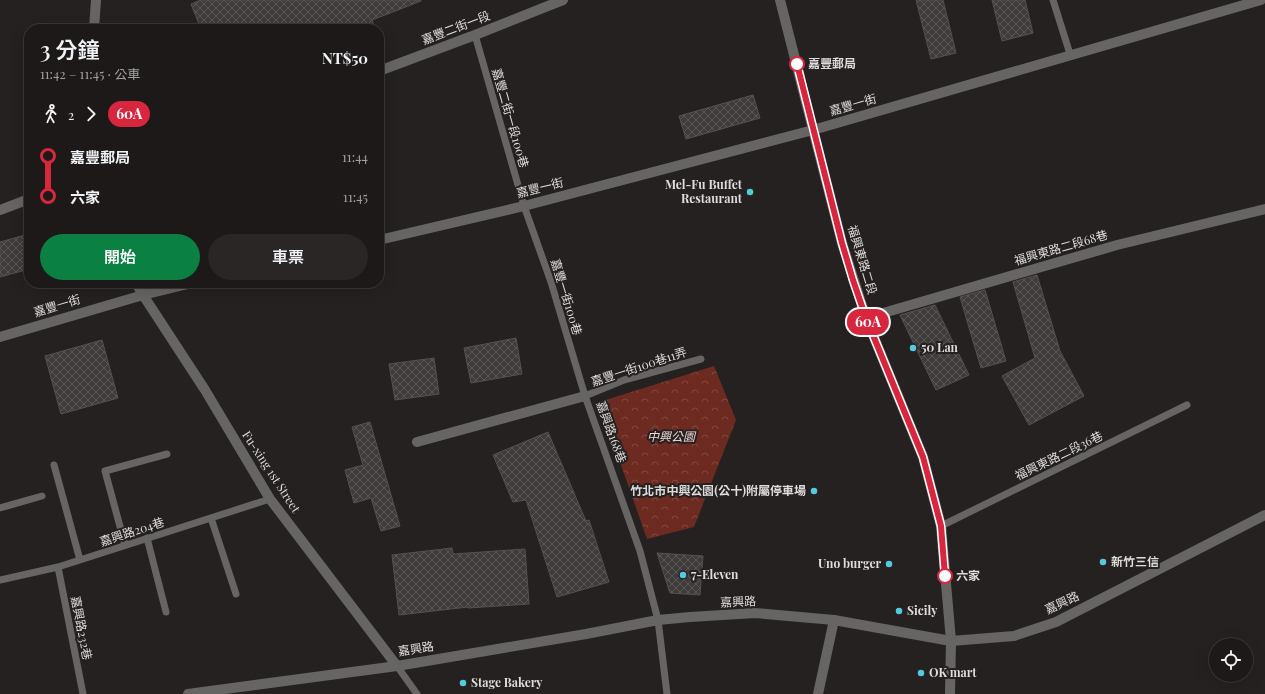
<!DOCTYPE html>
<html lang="zh-TW">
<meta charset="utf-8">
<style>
body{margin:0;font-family:"Playfair Display","Noto Sans TC",serif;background:#292625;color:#f1f3f6;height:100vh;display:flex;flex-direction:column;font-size:15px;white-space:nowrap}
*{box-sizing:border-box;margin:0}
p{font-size:13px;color:#a0a0a2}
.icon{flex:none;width:22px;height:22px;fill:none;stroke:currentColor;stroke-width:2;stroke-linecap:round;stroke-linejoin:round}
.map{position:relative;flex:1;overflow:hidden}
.panel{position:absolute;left:24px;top:24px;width:360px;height:264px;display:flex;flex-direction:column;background:#1c1918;border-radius:16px;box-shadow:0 4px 16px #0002,0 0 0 1px #3a3837}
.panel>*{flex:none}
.badge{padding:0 8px;border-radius:13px;font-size:14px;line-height:26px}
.tools{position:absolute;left:1209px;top:638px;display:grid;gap:8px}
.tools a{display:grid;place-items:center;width:44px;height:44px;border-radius:50%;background:#1c1918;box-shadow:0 4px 16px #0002,0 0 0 1px #3a3837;font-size:20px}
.map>.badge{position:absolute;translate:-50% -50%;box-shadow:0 0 0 2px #fff}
.legs{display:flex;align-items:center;gap:6px;height:44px;padding:0 16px;font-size:13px}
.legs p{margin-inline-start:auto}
.overview{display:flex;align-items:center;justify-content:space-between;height:68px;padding:0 16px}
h1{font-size:22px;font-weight:600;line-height:30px}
.action{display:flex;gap:8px;margin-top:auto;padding:8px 16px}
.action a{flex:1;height:46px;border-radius:24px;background:#0b8043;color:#fff;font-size:16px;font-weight:600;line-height:46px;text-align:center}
.action a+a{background:#292625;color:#f1f3f6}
ul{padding:0 16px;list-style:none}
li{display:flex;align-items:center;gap:14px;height:40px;font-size:15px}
li i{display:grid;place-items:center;width:6px;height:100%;margin:0 5px;background:currentColor}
li i::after{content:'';width:10px;height:10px;margin:-5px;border:3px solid;border-radius:50%;background:#1c1918}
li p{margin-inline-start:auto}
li:first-child i{background:linear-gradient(#0000 50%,currentColor 0)}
li:last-child i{background:linear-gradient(currentColor 50%,#0000 0)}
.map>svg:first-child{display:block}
.forest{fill:url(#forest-crowns)}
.building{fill:url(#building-cross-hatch);stroke:#555150}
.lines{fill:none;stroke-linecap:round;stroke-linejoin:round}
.service{stroke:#676564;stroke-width:7}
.minor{stroke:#676564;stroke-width:10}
.tertiary{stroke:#676564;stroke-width:10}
.line-1-casing{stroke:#fff;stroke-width:9}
.line-1{stroke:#d7263d;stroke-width:6}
.stop-1-dot{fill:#fff;stroke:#d7263d;stroke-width:2}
.poi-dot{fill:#54cade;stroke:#252120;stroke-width:1.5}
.labels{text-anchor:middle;stroke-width:4;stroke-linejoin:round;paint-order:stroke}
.street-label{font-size:12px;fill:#dfdddc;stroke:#252120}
.stop-label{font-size:12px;font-weight:bold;fill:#dfdddc;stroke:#252120;text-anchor:start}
.poi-label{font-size:12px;font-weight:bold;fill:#dfdddc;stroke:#252120;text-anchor:start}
.park-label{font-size:12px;font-style:italic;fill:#efd4cf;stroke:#252120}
</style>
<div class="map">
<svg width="1265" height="694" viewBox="0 0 1265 694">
<defs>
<pattern id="forest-crowns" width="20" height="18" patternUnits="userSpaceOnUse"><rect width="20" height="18" fill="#6d2a20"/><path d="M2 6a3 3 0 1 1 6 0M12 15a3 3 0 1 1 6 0" fill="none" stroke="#814840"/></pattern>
<pattern id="building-cross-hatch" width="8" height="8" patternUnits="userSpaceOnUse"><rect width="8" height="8" fill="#3f3b3a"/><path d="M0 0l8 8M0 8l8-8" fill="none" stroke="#5a5756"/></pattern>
</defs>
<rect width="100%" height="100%" fill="#252120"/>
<path class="forest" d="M 714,366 L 736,420 L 694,527 L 647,539 L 599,402 Z"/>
<path class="building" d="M 201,0 L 421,0 L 421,1 L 372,20 L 375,29 L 201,29 L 191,4 Z
M 916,0 L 943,0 L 956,53 L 931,59 Z
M 992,0 L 1025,0 L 1033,33 L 1002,41 Z
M 753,95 L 760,118 L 686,139 L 679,116 Z
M 29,234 L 29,269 L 0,277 L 0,242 Z
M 1037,275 L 1060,351 L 1084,396 L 1029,425 L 1002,376 L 1035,358 L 1013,282 Z
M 985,290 L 1006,361 L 981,368 L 960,297 Z
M 935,305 L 969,375 L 936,390 L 900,315 Z
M 516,338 L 522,374 L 471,383 L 464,348 Z
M 102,340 L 118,398 L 61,414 L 45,356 Z
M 434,358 L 439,394 L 395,400 L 389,364 Z
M 370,422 L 400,526 L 381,531 L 371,498 L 354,503 L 345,470 L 363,465 L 352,427 Z
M 548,432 L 586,521 L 589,520 L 609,582 L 557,597 L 526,500 L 513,502 L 493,455 Z
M 452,548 L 453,554 L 525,549 L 529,604 L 468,608 L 468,607 L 399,615 L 392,555 Z
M 657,553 L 703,556 L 700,595 L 670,593 Z"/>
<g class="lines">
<path class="service" d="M 1053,0 L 1070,54
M 475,35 L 524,206 L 551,282 L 585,396 L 640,551 L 658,620 L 667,694
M 585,396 L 624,380 L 701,359
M 54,465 L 80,560
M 0,508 L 42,496
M 211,518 L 236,594
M 941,526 L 1187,405
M 147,538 L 166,612
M 125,545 L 105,471 L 167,454
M 58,567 L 83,694
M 0,580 L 58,567 L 270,499
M 397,666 L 417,694"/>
<path class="minor" d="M 780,0 L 842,243 L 866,318 L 923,457 L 941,526 L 951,641 L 1014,636 L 1056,622 L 1265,515
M 94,29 L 96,0
M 379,71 L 475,35 L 563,0
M 0,210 L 29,199
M 379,240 L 524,206 L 813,130 L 1261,0
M 136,283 L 143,295 L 205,390 L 270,499 L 397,666
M 866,318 L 1117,245 L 1265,209
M 0,337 L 143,295 L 192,283
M 417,442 L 585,396
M 818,694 L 834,620"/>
<path class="tertiary" d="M 188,694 L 397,666 L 586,634 L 658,620 L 690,617 L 755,613 L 834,620 L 951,641 L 950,694"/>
</g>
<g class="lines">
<defs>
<path id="line-1" d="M 797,64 L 842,243 L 853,280 L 866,318 L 923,457 L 941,526 L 945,576"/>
</defs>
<use href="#line-1" class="line-1-casing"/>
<use href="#line-1" class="line-1"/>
</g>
<g class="stop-1-dot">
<circle cx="797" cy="64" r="7"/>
<circle cx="945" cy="576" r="7"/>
</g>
<g class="poi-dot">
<circle cx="750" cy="192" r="4"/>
<circle cx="913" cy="348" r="4"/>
<circle cx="814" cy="491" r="4"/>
<circle cx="1103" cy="562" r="4"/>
<circle cx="889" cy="564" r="4"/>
<circle cx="683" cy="575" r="4"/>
<circle cx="899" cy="611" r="4"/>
<circle cx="921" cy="673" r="4"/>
<circle cx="463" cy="683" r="4"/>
</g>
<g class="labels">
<g class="street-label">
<text transform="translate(456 28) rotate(-21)" y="4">嘉豐二街一段</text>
<text transform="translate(853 105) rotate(-16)" y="4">嘉豐一街</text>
<text transform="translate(510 118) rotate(74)" y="4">嘉豐二街一段100巷</text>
<text transform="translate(540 188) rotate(-14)" y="4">嘉豐一街</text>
<text transform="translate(1061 248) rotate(-16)" y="4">福興東路二段68巷</text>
<text transform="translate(862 260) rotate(73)" y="4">福興東路二段</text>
<text transform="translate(566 297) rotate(73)" y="4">嘉豐一街100巷</text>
<text transform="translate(57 306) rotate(-17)" y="4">嘉豐一街</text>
<text transform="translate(639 367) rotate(-18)" y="4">嘉豐一街100巷11弄</text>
<text transform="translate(611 432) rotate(70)" y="4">嘉興路168巷</text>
<text transform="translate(1059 456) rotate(-26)" y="4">福興東路二段36巷</text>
<text transform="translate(271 472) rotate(57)" y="4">Fu-xing 1st Street</text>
<text transform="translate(132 532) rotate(-18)" y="4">嘉興路204巷</text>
<text transform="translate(738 602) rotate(-2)" y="4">嘉興路</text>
<text transform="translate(1062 603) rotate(-25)" y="4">嘉興路</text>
<text transform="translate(81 628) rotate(79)" y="4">嘉興路232巷</text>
<text transform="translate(416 649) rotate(-9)" y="4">嘉興路</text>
</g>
<g class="stop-label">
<text x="808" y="68">嘉豐郵局</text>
<text x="956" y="580">六家</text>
</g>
<g class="poi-label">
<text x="742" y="189" text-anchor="end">Mel-Fu Buffet<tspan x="742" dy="14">Restaurant</tspan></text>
<text x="921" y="352">50 Lan</text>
<text x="806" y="495" text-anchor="end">竹北市中興公園(公十)附屬停車場</text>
<text x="1111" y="566">新竹三信</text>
<text x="881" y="568" text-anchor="end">Uno burger</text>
<text x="691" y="579">7-Eleven</text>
<text x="907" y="615">Sicily</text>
<text x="929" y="677">OK mart</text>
<text x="471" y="687">Stage Bakery</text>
</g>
<g class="park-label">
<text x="671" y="441">中興公園</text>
</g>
</g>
</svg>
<div class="tools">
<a><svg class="icon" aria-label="locate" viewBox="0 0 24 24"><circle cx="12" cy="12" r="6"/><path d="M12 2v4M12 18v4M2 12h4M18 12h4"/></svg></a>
</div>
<b class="badge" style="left:868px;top:322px;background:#d7263d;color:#fff">60A</b>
<section class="panel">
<div class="overview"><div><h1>3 分鐘</h1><p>11:42 – 11:45 · 公車</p></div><b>NT$50</b></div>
<div class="legs"><svg class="icon" aria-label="walk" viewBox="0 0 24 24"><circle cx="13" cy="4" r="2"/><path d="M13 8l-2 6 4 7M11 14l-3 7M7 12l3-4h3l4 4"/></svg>2<svg class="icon" aria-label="forward" viewBox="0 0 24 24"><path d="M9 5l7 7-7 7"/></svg><b class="badge" style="background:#d7263d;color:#fff">60A</b></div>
<ul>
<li><i style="color:#d7263d"></i><b>嘉豐郵局</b><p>11:44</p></li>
<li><i style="color:#d7263d"></i><b>六家</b><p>11:45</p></li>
</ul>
<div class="action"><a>開始</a><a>車票</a></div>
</section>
</div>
